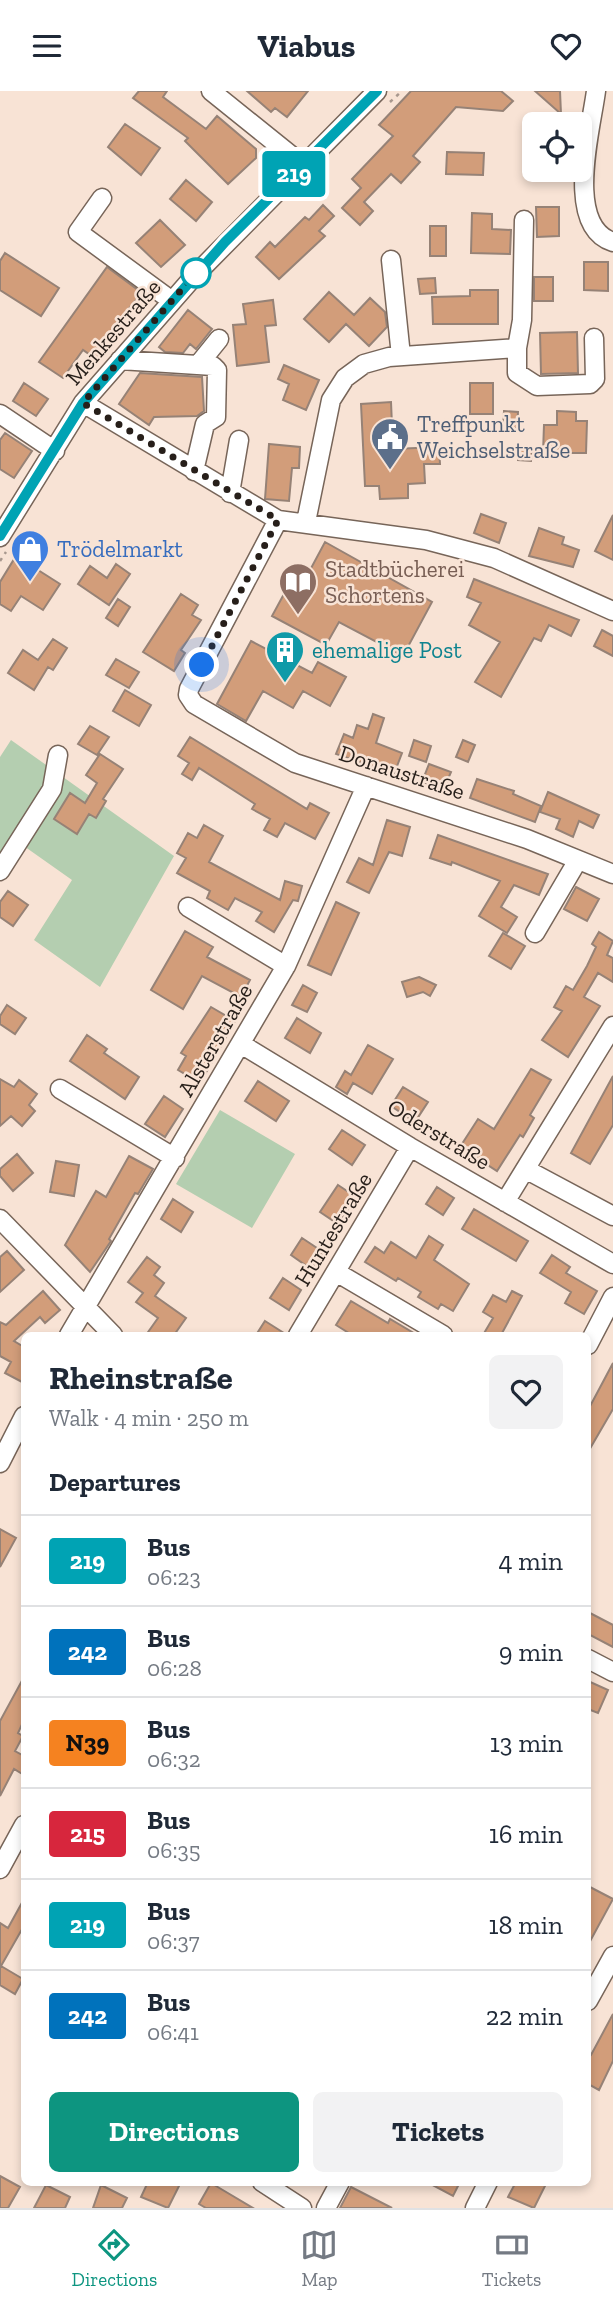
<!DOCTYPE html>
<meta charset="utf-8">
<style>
body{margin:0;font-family:"Zilla Slab",serif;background:#f2f2f3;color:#1f2937;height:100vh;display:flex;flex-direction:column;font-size:26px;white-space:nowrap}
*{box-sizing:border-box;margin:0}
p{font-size:23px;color:#747a83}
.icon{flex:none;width:38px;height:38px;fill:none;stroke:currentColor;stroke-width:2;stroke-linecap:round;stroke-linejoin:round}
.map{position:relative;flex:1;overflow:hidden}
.details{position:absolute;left:21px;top:1241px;width:570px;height:854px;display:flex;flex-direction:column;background:#fff;border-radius:10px;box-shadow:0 4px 10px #0003}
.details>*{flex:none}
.badge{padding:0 14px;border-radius:5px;font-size:24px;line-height:46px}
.tools{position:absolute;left:522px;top:21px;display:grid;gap:14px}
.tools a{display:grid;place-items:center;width:70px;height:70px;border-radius:10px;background:#fff;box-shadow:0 4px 10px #0003;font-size:35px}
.you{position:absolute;width:35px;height:35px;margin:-18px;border:5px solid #fff;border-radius:50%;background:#1a73e8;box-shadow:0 0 0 10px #1a73e833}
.map>.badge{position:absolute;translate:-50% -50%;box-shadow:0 0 0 4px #fff}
h2{padding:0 28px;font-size:26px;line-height:63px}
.round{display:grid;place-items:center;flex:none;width:74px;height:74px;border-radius:10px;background:#f2f2f3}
.headline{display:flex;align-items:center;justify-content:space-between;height:119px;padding:0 28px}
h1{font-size:33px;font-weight:700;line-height:52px}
.button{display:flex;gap:14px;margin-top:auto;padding:14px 28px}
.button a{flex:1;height:80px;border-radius:10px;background:#0d9580;color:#fff;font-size:28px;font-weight:700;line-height:80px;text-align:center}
.button a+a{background:#f2f2f3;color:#1f2937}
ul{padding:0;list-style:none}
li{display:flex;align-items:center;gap:21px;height:91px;padding:0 28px;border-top:2px solid #e0e1e3}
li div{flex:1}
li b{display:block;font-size:26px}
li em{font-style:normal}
li .badge{min-width:77px;font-weight:700;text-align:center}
header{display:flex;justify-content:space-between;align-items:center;height:91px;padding:0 28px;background:#fff;font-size:32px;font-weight:700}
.dock{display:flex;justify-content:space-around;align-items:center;height:98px;border-top:2px solid #e0e1e3;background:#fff;font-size:19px;color:#747a83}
.dock a{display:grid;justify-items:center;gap:4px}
.dock .current{color:#0d9580}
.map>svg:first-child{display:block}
.green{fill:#b4ceb0}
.building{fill:#d29d7a;stroke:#968276;stroke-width:2}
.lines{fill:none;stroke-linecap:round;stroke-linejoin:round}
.minor-casing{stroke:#776559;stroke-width:21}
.path{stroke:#a8988e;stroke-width:2.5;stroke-dasharray:3.5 5;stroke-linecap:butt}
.minor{stroke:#fff;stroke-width:18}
.line-casing{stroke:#fff;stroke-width:16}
.line{stroke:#00a3b4;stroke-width:10}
.walk{stroke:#271f1a;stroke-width:7;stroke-dasharray:0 12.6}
.stop-dot{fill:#fff;stroke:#00a3b4;stroke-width:3.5}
.labels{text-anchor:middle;stroke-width:5;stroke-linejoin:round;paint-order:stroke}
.street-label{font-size:23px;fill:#271f1a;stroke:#f8e3d5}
.service-label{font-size:23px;fill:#4e5e75;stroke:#f8e3d5;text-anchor:start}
.shop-label{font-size:23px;fill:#366cbe;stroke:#f8e3d5;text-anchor:start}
.education-label{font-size:23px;fill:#785e54;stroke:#f8e3d5;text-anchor:start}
.culture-label{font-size:23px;fill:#0d838f;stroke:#f8e3d5;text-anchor:start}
</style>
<header><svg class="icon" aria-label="menu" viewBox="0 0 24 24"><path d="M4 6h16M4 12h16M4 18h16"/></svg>Viabus<svg class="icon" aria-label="heart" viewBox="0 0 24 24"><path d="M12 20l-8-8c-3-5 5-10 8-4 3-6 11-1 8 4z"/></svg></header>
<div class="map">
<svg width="613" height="2117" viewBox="0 0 613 2117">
<rect width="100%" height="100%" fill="#f8e3d5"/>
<path class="green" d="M 11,649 L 174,765 L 100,896 L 34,849 L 72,789 L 21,753 L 0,785 L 0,666 Z
M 220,1019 L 295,1063 L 252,1137 L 176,1093 Z"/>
<path class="building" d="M 139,0 L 167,0 L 163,6 L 206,38 L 217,25 L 256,58 L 256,67 L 228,93 L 185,50 L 188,47 L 133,7 Z
M 247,0 L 308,0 L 287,26 L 275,17 L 271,21 Z
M 411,0 L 501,0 L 513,10 L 503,20 L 456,16 L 413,65 L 420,71 L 401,92 L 391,83 L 364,111 L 373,120 L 360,134 L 342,117 L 361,97 L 352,88 L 393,45 L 379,34 Z
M 535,0 L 560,0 L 561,23 Z
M 125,33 L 160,57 L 141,84 L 108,56 Z
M 447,61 L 484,62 L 483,84 L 446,83 Z
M 186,89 L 212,111 L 196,130 L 170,108 Z
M 323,114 L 334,125 L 319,140 L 325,145 L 279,188 L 256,166 L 270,151 L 275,156 L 305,126 L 309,129 Z
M 536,116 L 559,116 L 559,145 L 537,146 Z
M 472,122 L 492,123 L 492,138 L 511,139 L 510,163 L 471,162 Z
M 160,129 L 185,154 L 161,176 L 136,152 Z
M 430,135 L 446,135 L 446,165 L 430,165 Z
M 5,162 L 59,197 L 41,225 L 0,199 L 0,170 Z
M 584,171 L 608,171 L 608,200 L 584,199 Z
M 107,176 L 142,202 L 116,233 L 119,235 L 96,268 L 83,259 L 63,287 L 39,271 Z
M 534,186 L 553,186 L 553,210 L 534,210 Z
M 435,187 L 436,202 L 420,203 L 418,188 Z
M 470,199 L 498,199 L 498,233 L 433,233 L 432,206 L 470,205 Z
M 329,201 L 354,224 L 370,207 L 385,221 L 387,236 L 369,255 L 346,233 L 329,251 L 304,228 Z
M 273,209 L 276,234 L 265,235 L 269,271 L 237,275 L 233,234 L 246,233 L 243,213 Z
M 188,219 L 212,238 L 196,258 L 190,253 L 183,262 L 165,261 L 159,256 Z
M 577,241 L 578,282 L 541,283 L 540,242 Z
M 284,274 L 319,289 L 306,319 L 283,309 L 289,293 L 278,288 Z
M 140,282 L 202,286 L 204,320 L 197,325 L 154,326 L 149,334 L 119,313 Z
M 24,292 L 48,308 L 36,325 L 13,310 Z
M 470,292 L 493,292 L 493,323 L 470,323 Z
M 391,311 L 393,358 L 439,356 L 440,373 L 424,373 L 425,392 L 408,393 L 408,407 L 380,408 L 379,395 L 365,395 L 361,313 Z
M 504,320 L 518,321 L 517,337 L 503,336 Z
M 557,320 L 576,321 L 576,330 L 587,330 L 586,362 L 543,362 L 544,334 L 557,334 Z
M 5,342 L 32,360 L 14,387 L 0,378 L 0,349 Z
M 269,353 L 300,356 L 299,377 L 292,377 L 289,410 L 265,408 Z
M 518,356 L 532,357 L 531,370 L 518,369 Z
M 481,423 L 506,432 L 499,452 L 474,442 Z
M 613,424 L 613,469 L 595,460 Z
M 539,437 L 564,446 L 562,453 L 579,459 L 573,476 L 529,465 Z
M 325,451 L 432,511 L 403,565 L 339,531 L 326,554 L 272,525 L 284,503 L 294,509 Z
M 16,465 L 60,493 L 43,519 L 21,505 L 11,520 L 0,513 L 0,491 Z
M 116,473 L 130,483 L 109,514 L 78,493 L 90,475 L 107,487 Z
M 474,488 L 579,529 L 571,545 L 549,534 L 541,550 L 534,547 L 501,606 L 475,591 L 500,551 L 469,534 L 481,512 L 467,506 Z
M 181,503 L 198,514 L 192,524 L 201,529 L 181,559 L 185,562 L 174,580 L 143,561 Z
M 118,508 L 130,516 L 118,535 L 106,527 Z
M 602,539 L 613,545 L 613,565 L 594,555 Z
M 53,548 L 67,557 L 53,579 L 48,576 L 34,599 L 8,582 L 23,559 L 38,569 Z
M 251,550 L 312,582 L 318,571 L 346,586 L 330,615 L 303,600 L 293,617 L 263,600 L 246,630 L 217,613 Z
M 116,568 L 139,581 L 129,597 L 106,584 Z
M 125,599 L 151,614 L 139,635 L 113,620 Z
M 373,623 L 384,627 L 376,652 L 402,662 L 394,683 L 336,663 L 344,643 L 353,647 L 357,634 L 368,638 Z
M 90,635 L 109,646 L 97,664 L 78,653 Z
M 190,646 L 307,718 L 310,712 L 329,722 L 315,748 L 285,732 L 277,746 L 264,739 L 270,728 L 252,718 L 255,713 L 199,677 L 192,689 L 182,683 L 189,672 L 178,665 Z
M 414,649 L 431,655 L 426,671 L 409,665 Z
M 463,649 L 475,654 L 468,671 L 456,666 Z
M 100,663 L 123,678 L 103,708 L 106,710 L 96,727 L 89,723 L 77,743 L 54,728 L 70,702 L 85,712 L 97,692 L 86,684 Z
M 429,673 L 451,681 L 443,700 L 422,691 Z
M 477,688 L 514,700 L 513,703 L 541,715 L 535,731 L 470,707 Z
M 548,701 L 599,724 L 593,737 L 579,730 L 573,746 L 556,738 L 560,728 L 540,721 Z
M 387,729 L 410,736 L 402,765 L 389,761 L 369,802 L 347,791 L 359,767 L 373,774 Z
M 204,734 L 223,745 L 209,771 L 280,809 L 285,790 L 302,795 L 298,810 L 293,809 L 274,841 L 256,830 L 262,821 L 235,807 L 228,819 L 207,807 L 210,800 L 177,782 L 186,767 L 177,762 L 188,742 L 197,747 Z
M 438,744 L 548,783 L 539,804 L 514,794 L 501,816 L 517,826 L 507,842 L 479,825 L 500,790 L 452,771 L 451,774 L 430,767 Z
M 576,796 L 599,808 L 587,830 L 564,818 Z
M 8,800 L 28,814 L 13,835 L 0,826 L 0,811 Z
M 336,811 L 359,822 L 331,884 L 308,874 Z
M 185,840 L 213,856 L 207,866 L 250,889 L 241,906 L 202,885 L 183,918 L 151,899 Z
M 599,841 L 613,850 L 607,864 L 613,867 L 613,891 L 598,882 L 584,906 L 600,915 L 568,966 L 542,949 L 562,920 L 554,916 L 566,895 L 573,899 L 587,875 L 596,856 L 592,853 Z
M 503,842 L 525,855 L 511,878 L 489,865 Z
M 419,886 L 436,894 L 430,905 L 423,901 L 407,906 L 402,891 Z
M 303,894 L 317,902 L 307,921 L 292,914 Z
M 7,914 L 26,927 L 15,943 L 0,933 L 0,925 Z
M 211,916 L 235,930 L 200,992 L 178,979 L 186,965 L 181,962 Z
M 297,927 L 321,942 L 310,962 L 285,947 Z
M 87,944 L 107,958 L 104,962 L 139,986 L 125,1008 L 70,970 Z
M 368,954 L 393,968 L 372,1003 L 353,992 L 347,1003 L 336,996 L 345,980 L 351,984 Z
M 531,978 L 551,989 L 530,1024 L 534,1027 L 523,1046 L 520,1044 L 497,1080 L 460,1056 L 478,1028 L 494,1038 Z
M 613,985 L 613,1034 L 590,1073 L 571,1062 Z
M 0,988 L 14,996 L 19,989 L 37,1003 L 29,1014 L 35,1020 L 22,1035 L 11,1025 L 0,1035 Z
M 258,990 L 289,1010 L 276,1030 L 245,1010 Z
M 403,996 L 428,1011 L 415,1031 L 391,1015 Z
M 164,1005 L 183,1018 L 165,1046 L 145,1033 Z
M 342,1039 L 365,1054 L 352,1074 L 329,1058 Z
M 17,1063 L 33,1082 L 13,1100 L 0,1085 L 0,1078 Z
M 129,1065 L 153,1078 L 138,1103 L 135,1102 L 109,1148 L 111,1150 L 90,1181 L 65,1154 L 96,1100 L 106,1106 Z
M 56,1070 L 79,1074 L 74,1105 L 50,1101 Z
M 338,1094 L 356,1106 L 338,1133 L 320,1121 Z
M 437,1096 L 454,1107 L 443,1124 L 426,1113 Z
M 173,1108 L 193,1121 L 181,1141 L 161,1128 Z
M 474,1118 L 528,1150 L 516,1170 L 462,1138 Z
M 429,1145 L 443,1154 L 434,1169 L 469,1193 L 453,1220 L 441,1213 L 438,1218 L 418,1206 L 421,1201 L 398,1187 L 396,1190 L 365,1171 L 375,1156 L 384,1162 L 391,1151 L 416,1167 Z
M 302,1147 L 323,1161 L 311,1178 L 291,1164 Z
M 7,1160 L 24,1179 L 0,1201 L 0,1166 Z
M 552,1164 L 570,1176 L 566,1182 L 597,1200 L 584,1223 L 565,1212 L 571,1201 L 540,1182 Z
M 147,1166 L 160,1176 L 154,1184 L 164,1192 L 155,1205 L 186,1227 L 174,1244 L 146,1244 L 158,1227 L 136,1211 L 143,1202 L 128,1191 Z
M 283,1187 L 301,1199 L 289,1219 L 270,1207 Z
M 43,1200 L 60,1219 L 45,1232 L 40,1226 L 14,1250 L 24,1256 L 24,1292 L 5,1282 L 11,1271 L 0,1265 L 0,1231 L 6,1234 Z
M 512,1200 L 522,1205 L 501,1244 L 483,1244 L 493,1227 L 483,1221 L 493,1204 L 506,1211 Z
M 351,1210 L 388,1232 L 390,1228 L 417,1244 L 352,1244 L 336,1234 Z
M 265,1230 L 287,1244 L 256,1244 Z
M 613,1272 L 613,1318 L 588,1361 L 588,1319 Z
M 0,1438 L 16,1447 L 0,1476 Z
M 588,1521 L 613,1534 L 613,1556 L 588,1543 Z
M 24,1586 L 24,1629 L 18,1642 L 23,1645 L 15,1660 L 24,1665 L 24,1684 L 14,1678 L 0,1705 L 0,1630 Z
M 588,1590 L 608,1599 L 598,1622 L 588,1618 Z
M 588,1795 L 613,1808 L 588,1854 Z
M 24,1808 L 24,1842 L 21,1840 L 1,1875 L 23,1888 L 15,1903 L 0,1894 L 0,1832 L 8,1837 Z
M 613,1923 L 613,1970 L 599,1999 L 588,1993 L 588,1963 L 591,1964 Z
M 0,2085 L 20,2096 L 8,2117 L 0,2117 Z
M 148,2091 L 181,2091 L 168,2117 L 141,2106 Z
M 427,2091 L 460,2091 L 453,2105 Z
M 516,2091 L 538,2091 L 545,2095 L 534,2117 L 508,2106 Z
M 211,2092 L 253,2117 L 206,2117 L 199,2113 Z
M 46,2094 L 70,2106 L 65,2117 L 34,2117 Z
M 101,2094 L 127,2107 L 122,2117 L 93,2117 Z
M 351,2096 L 392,2117 L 340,2117 Z"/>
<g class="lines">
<defs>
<path id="minor" d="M 211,0 L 303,74
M 596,0 C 591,39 564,135 613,151
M 102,107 L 78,141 L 172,210
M 391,169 L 401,265
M 517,257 L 522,229 L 524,129
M 120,269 L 213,275 L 217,279 L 216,326 L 205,333 L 194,380
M 198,274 L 219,248
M 83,312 L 278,429 L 426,449 L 494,467 L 613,520
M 0,323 L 55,360
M 230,402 L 239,349
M 278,429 L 189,598 L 188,604 L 194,613 L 295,672 L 527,748 L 613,783
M 306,431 L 331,309 L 345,287 L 364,273 L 389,266 L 517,257 L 517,282 L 537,295 L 590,293 L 595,288 L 594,247
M 0,446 L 83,312 L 196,183 L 377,0
M 0,780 L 52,698 L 58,664
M 188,816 L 286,875
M 535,842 L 578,769
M 241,953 L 410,1056 L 613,1173
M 60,998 L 175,1067
M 527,1079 L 613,1125
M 505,1111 L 613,935
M 0,1128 L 113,1244
M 336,1181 L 443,1244
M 69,1244 L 286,875 L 366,695
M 298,1244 L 410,1056
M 588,1254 L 613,1206
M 0,1372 L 24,1325
M 588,1568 L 613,1581
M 0,1778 L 24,1734
M 588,1910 L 613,1865
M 262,2091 L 302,2117
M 326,2117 L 340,2091
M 475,2117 L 488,2091"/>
</defs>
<use href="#minor" class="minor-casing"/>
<path class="path" d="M 390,11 L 402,0
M 0,470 L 6,461"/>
<use href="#minor" class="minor"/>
</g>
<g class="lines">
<defs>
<path id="line" d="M 0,445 L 83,312 L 225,151 L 377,0"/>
</defs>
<use href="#line" class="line-casing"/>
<use href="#line" class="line"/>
<path class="walk" d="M 196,182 L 83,312 L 278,429 L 202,574"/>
</g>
<defs>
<symbol id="civic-pin" viewBox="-11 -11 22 30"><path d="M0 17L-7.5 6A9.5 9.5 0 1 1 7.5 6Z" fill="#5c6f8a" stroke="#f8e3d5"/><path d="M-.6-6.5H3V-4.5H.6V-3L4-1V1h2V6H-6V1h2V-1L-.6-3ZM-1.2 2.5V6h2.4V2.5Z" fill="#fff"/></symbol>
<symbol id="shop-pin" viewBox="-11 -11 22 30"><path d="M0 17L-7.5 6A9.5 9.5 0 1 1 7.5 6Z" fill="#3f7fe0" stroke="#f8e3d5"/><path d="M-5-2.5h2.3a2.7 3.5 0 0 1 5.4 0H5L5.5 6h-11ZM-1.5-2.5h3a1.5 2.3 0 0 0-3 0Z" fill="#fff"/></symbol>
<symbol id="library-pin" viewBox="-11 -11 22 30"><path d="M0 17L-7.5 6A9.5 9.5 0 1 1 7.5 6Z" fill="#8d6e63" stroke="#f8e3d5"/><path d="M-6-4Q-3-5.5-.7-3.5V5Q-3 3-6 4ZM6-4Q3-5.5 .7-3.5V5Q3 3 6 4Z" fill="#fff"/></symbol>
<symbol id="building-pin" viewBox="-11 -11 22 30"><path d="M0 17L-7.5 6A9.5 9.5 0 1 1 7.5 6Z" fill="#0f9aa8" stroke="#f8e3d5"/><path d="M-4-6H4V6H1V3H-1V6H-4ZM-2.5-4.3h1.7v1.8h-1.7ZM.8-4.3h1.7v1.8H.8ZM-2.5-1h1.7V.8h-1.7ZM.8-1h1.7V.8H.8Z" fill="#fff"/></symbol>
</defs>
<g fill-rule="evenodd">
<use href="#civic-pin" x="368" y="324" width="44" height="60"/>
<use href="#shop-pin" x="8" y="436" width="44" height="60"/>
<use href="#library-pin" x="276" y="469" width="44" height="60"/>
<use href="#building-pin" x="263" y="537" width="44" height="60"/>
</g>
<circle class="stop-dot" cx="196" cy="182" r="14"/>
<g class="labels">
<g class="street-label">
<text transform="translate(113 241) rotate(-49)" y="8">Menkestraße</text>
<text transform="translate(402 681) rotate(18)" y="8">Donaustraße</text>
<text transform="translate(215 949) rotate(-60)" y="8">Alsterstraße</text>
<text transform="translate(439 1043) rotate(31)" y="8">Oderstraße</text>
<text transform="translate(333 1138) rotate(-59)" y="8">Huntestraße</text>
</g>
<g class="service-label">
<text x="417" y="341">Treffpunkt<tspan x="417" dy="26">Weichselstraße</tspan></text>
</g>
<g class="shop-label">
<text x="57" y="466">Trödelmarkt</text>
</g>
<g class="education-label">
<text x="325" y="486">Stadtbücherei<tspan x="325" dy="26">Schortens</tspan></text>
</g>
<g class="culture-label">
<text x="312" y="567">ehemalige Post</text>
</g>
</g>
</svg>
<div class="tools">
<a><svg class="icon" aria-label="locate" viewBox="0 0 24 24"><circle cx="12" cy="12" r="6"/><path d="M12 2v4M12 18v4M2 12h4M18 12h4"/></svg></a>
</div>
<div class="you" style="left:202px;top:574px"></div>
<b class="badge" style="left:294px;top:83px;background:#00a3b4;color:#fff">219</b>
<section class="details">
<div class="headline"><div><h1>Rheinstraße</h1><p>Walk · 4 min · 250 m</p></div><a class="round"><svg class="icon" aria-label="heart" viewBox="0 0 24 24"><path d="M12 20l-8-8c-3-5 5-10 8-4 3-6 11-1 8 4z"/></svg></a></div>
<h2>Departures</h2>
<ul>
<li><span class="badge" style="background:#00a3b4;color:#fff">219</span><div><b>Bus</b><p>06:23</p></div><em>4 min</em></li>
<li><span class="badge" style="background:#0072bc;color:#fff">242</span><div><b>Bus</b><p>06:28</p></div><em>9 min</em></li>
<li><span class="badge" style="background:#f58220;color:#111">N39</span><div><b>Bus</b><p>06:32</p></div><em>13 min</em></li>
<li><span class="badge" style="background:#d7263d;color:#fff">215</span><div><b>Bus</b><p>06:35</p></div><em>16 min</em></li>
<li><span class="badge" style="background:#00a3b4;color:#fff">219</span><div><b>Bus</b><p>06:37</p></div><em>18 min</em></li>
<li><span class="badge" style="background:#0072bc;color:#fff">242</span><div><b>Bus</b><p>06:41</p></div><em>22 min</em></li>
</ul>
<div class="button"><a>Directions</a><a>Tickets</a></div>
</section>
</div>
<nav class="dock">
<a class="current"><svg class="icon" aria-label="directions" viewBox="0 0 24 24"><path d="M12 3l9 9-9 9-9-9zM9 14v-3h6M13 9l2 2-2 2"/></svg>Directions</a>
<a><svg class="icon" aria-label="map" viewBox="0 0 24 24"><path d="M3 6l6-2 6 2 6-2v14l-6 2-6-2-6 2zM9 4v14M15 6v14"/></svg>Map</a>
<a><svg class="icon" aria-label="tickets" viewBox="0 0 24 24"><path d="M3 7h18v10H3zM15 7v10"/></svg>Tickets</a>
</nav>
